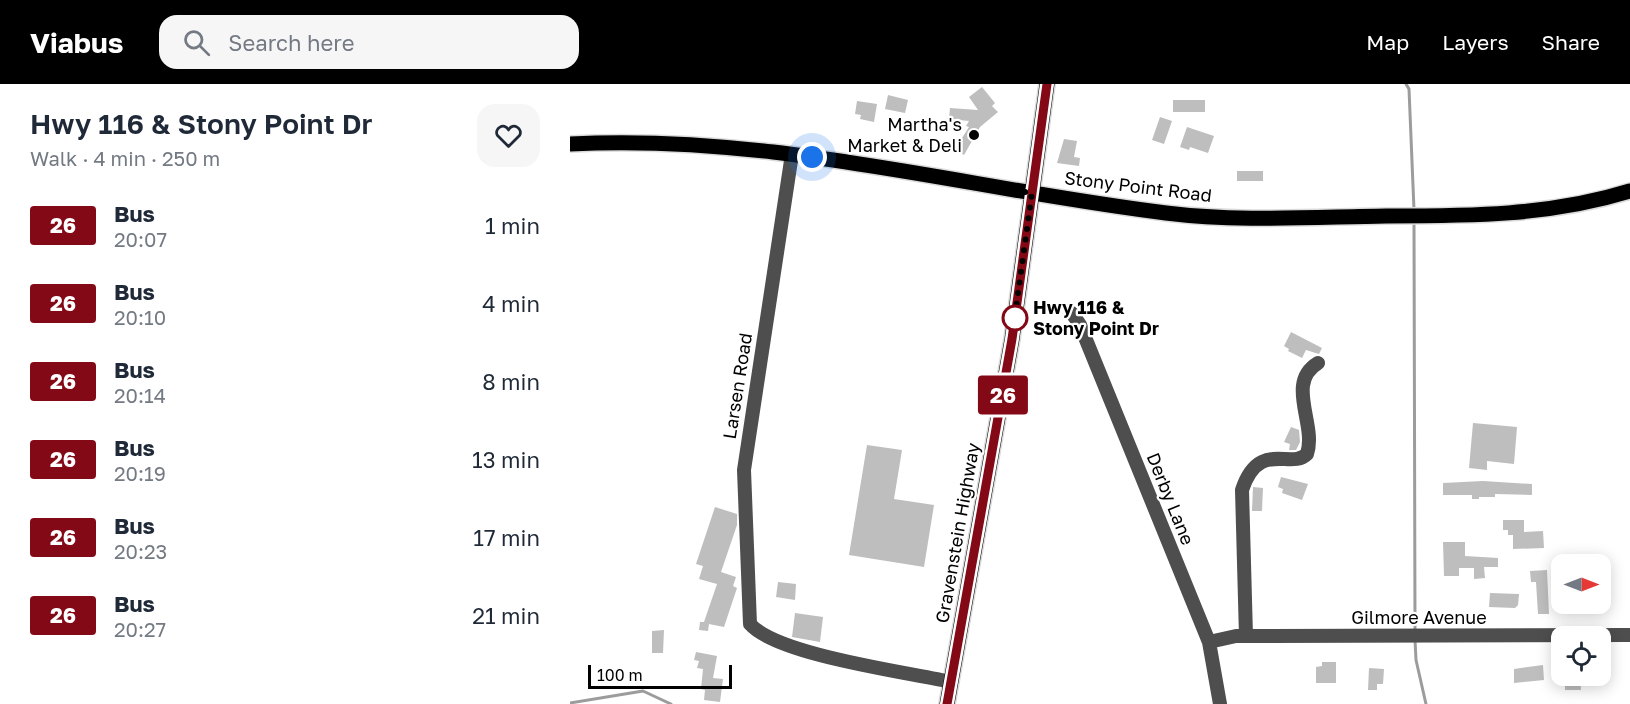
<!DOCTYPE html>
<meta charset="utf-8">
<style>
body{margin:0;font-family:"Golos Text",sans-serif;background:#f6f6f7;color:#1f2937;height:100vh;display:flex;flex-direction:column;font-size:22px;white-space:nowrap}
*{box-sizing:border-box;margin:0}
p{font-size:20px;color:#747a83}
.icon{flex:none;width:33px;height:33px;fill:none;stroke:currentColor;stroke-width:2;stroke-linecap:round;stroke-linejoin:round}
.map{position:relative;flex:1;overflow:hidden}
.sheet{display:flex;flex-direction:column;background:#fff;width:570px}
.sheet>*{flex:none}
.badge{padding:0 12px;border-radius:4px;font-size:21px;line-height:39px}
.needle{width:39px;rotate:90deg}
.controls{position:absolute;left:981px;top:470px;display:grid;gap:12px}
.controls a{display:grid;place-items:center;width:60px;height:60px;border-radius:12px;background:#fff;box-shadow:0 3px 15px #0003;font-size:30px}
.scale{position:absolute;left:18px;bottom:15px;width:144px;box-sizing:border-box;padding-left:6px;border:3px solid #000;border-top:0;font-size:16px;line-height:21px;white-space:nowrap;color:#000;-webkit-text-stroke:4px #fff;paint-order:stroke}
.you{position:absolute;width:30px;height:30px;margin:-15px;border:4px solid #fff;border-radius:50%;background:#1a73e8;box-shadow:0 0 0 9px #1a73e833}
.map>.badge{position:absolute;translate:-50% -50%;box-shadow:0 0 0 3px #fff}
.round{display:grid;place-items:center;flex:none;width:63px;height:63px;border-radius:18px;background:#f6f6f7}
.overview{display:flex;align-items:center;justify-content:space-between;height:102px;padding:0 30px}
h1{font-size:28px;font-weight:600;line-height:45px}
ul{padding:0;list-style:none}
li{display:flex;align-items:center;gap:18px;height:78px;padding:0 30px}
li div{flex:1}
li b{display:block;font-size:22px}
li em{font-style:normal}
li .badge{min-width:66px;font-weight:700;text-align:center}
header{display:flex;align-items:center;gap:36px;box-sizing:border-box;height:84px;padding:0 30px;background:#000;color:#fff}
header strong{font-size:28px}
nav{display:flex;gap:33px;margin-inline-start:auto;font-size:21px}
.search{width:420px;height:54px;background:#f6f6f7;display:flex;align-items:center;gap:15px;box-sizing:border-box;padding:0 21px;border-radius:18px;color:#747a83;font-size:22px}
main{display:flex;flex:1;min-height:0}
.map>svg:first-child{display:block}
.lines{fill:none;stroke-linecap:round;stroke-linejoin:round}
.stream{stroke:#9c9c9c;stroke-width:3}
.building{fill:#bebebe}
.major-casing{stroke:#dbdbdb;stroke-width:18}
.minor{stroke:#4e4e4e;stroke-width:14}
.major{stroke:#000;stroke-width:15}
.line-casing{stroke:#fff;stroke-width:14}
.line{stroke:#840916;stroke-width:9}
.walk{stroke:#000;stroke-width:6;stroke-dasharray:0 10.8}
.poi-dot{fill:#000;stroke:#fff;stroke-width:2}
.stop-dot{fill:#fff;stroke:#840916;stroke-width:3}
.labels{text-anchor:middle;stroke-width:4.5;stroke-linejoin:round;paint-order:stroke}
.poi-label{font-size:18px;fill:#000;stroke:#fff;text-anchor:end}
.street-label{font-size:18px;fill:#000;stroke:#fff}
.stop-label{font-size:18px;font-weight:bold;fill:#000;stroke:#fff;text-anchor:start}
</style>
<header>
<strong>Viabus</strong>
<div class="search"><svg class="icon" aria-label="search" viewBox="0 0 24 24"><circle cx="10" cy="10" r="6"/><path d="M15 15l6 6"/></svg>Search here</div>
<nav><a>Map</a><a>Layers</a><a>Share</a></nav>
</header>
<main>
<section class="sheet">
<div class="overview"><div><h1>Hwy 116 &amp; Stony Point Dr</h1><p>Walk · 4 min · 250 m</p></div><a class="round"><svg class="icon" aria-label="heart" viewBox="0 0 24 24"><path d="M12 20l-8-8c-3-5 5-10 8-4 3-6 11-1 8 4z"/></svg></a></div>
<ul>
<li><span class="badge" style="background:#840916;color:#fff">26</span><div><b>Bus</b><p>20:07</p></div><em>1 min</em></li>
<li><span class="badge" style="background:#840916;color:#fff">26</span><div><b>Bus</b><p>20:10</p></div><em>4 min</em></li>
<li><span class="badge" style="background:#840916;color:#fff">26</span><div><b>Bus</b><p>20:14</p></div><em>8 min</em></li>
<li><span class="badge" style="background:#840916;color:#fff">26</span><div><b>Bus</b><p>20:19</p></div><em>13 min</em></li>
<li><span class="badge" style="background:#840916;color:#fff">26</span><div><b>Bus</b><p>20:23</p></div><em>17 min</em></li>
<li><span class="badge" style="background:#840916;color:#fff">26</span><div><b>Bus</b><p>20:27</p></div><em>21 min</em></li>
</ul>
</section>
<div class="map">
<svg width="1060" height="620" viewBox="0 0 1060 620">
<rect width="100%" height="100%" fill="#fff"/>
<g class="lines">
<path class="stream" d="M 836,0 L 839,5 L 844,126
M 844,136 L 845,546
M 845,556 L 846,576 L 856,620
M 0,619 L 73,607 L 101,620"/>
</g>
<path class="building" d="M 412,3 L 425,19 L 422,22 L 428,28 L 410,43 L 394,71 L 385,65 L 399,43 L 396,42 L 399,37 L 379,35 L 380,24 L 408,26 L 399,13 Z
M 318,11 L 338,16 L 335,29 L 315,25 Z
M 603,16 L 635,16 L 635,28 L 603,28 Z
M 287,17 L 307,20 L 304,38 L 290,35 L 291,31 L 285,30 Z
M 590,33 L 602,37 L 594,60 L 582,56 Z
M 617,43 L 644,52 L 638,69 L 620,63 L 619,66 L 610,63 Z
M 494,55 L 507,57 L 504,73 L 510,74 L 509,82 L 487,79 Z
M 667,87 L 693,87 L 693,97 L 667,97 Z
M 721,248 L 752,264 L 749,270 L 736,266 L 732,274 L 718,267 L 719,265 L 714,262 Z
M 903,339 L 947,343 L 944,380 L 917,377 L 917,386 L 899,384 Z
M 721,343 L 729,346 L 730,358 L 726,366 L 719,366 L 720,360 L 714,358 Z
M 297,361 L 332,366 L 324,415 L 364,421 L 354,483 L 279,471 Z
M 711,393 L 738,400 L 732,416 L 712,409 L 713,405 L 708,403 Z
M 913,397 L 962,400 L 962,411 L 925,410 L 925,413 L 909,413 L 909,415 L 902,415 L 902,411 L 873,411 L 873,399 Z
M 683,403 L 693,404 L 692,427 L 682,427 Z
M 145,423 L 167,430 L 167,441 L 151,488 L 166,493 L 163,502 L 167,504 L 154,543 L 139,540 L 138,547 L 129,546 L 130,538 L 134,538 L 147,500 L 129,495 L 133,482 L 126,480 Z
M 933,436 L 954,436 L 954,448 L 973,447 L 974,464 L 943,465 L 943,451 L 938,451 L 938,446 L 933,446 Z
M 873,458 L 895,458 L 895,472 L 928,474 L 928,483 L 914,483 L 915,494 L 904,495 L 904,484 L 889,484 L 889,492 L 874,492 Z
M 977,486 L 979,530 L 968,530 L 966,498 L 961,498 L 960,487 Z
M 208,498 L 226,500 L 225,516 L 206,513 Z
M 920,509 L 949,510 L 948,521 L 945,524 L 919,523 Z
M 225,529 L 253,533 L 250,558 L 222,553 Z
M 94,546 L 93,569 L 82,569 L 82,547 Z
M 126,568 L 147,572 L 143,594 L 153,595 L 150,618 L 134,616 L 135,606 L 131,605 L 133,585 L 127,584 L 129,577 L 124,576 Z
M 752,578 L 766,578 L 766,599 L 746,599 L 746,583 L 752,582 Z
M 973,581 L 974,596 L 944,599 L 944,585 Z
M 799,584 L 814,585 L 813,600 L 807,600 L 807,606 L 798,606 Z
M 995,591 L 1010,591 L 1011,606 L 995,606 Z"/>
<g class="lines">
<defs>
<path id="major" d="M 0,60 C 201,49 398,105 596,129 C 668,138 743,133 816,132 C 898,132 980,132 1060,107
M 377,620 L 442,255 L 477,0"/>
</defs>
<use href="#major" class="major-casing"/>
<path class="minor" d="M 222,70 L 174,386 L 180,540 C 207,571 336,588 381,598
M 502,229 L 510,241 L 639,558 L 650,620
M 676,552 L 672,406 C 689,355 721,386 737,370 C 747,340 715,299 748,279
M 639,558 L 666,552 L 1060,551"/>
<use href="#major" class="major"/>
</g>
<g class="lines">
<defs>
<path id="line" d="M 377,620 L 442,255 L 477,0"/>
</defs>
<use href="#line" class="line-casing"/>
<use href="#line" class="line"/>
<path class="walk" d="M 242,73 L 462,109 L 444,238 L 445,234"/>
</g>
<circle class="poi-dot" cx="404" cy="51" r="6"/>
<circle class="stop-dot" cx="445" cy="234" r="12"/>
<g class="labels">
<g class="poi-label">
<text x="392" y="47">Martha's<tspan x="392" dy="21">Market &amp; Deli</tspan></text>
</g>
<g class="street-label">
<text transform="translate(568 103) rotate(7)" y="6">Stony Point Road</text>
<text transform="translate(168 302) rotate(-81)" y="6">Larsen Road</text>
<text transform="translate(600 415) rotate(68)" y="6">Derby Lane</text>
<text transform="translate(388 449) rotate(-80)" y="6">Gravenstein Highway</text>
<text x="849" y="540">Gilmore Avenue</text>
</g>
<g class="stop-label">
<text x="463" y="230">Hwy 116 &amp;<tspan x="463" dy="21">Stony Point Dr</tspan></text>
</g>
</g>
</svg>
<div class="controls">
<a><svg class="needle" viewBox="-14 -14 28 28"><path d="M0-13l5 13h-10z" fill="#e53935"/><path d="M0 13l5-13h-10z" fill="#747a83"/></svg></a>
<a><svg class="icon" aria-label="locate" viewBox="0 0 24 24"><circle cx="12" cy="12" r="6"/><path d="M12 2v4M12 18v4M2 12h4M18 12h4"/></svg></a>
</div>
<div class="scale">100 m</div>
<div class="you" style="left:242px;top:73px"></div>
<b class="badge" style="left:433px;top:311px;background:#840916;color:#fff">26</b>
</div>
</main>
